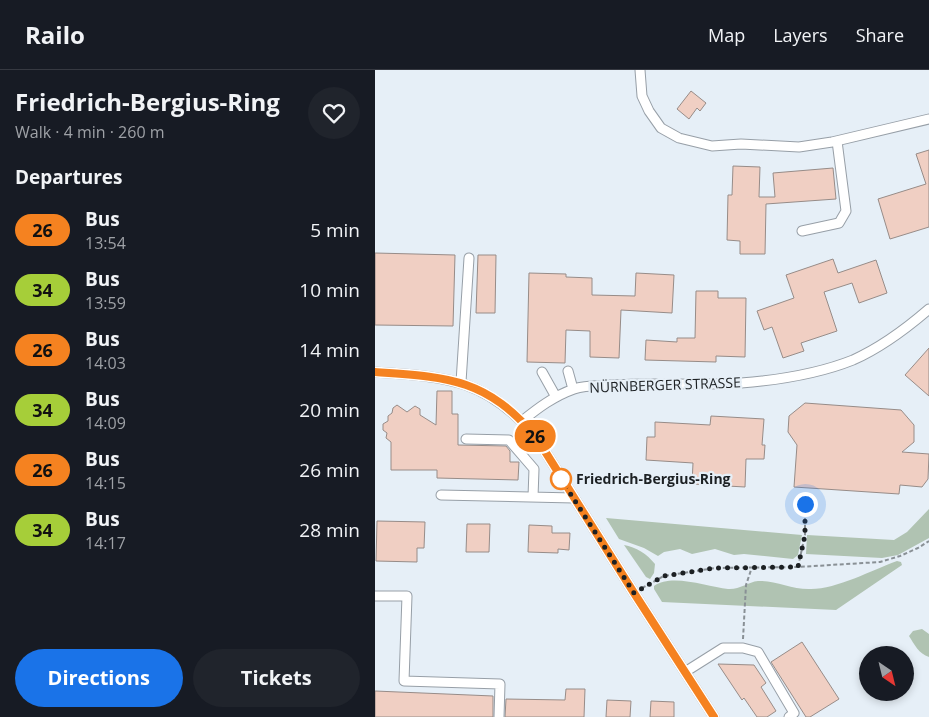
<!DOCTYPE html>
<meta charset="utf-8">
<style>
body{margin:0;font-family:"Open Sans",sans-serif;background:#20242c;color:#f1f3f6;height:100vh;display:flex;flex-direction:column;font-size:19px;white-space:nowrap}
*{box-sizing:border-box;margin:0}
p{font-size:16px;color:#9ea1a6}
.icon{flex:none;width:28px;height:28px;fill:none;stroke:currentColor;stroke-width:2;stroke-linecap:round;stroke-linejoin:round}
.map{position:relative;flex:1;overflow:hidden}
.panel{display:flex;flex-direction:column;background:#171b24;width:375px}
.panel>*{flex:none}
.badge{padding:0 10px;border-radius:16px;font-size:18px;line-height:32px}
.needle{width:32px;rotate:145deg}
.buttons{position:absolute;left:484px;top:576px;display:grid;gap:10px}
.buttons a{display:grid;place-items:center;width:55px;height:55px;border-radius:50%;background:#171b24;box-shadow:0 2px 8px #0003;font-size:25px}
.you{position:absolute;width:25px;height:25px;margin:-12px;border:4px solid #fff;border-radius:50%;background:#1a73e8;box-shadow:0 0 0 8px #1a73e833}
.map>.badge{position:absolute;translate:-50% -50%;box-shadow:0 0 0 2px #fff}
h2{padding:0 15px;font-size:19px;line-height:45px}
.round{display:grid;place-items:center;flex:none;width:52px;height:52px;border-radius:26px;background:#20242c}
.head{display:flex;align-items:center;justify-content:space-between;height:85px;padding:0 15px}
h1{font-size:24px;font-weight:700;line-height:38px}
.button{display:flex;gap:10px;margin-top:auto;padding:10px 15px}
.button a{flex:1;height:58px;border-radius:30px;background:#1a73e8;color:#fff;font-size:20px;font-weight:700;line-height:58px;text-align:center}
.button a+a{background:#20242c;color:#f1f3f6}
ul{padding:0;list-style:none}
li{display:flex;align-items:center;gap:15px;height:60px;padding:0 15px}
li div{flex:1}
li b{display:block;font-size:19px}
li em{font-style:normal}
li .badge{min-width:55px;font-weight:700;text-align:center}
header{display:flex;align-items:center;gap:30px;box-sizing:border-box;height:70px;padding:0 25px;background:#171b24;border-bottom:1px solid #363941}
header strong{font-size:24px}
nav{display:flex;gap:28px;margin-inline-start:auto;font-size:18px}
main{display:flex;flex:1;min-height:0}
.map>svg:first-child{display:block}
.green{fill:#b0c3b2}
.building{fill:#f0cfc3;stroke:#978c88}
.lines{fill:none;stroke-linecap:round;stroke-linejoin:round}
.minor-casing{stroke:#979fa7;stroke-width:11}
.path{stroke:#899095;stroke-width:2;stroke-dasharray:4 2.5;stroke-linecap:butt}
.minor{stroke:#fff;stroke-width:9}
.line-casing{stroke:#fff;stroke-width:11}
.line{stroke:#f58220;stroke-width:8}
.walk{stroke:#1c2023;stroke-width:5;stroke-dasharray:0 9}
.stop-dot{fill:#fff;stroke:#f58220;stroke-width:2.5}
.labels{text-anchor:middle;stroke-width:4.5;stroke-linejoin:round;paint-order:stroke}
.street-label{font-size:14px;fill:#1c2023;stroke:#e6eff7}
.stop-label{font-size:14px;font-weight:bold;fill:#1c2023;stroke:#e6eff7;text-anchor:start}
</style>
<header>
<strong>Railo</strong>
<nav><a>Map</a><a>Layers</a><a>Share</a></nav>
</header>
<main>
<section class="panel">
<div class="head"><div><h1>Friedrich-Bergius-Ring</h1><p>Walk · 4 min · 260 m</p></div><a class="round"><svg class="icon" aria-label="heart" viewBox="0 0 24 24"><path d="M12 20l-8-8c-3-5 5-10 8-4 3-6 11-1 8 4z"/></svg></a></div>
<h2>Departures</h2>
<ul>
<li><span class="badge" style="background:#f58220;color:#111">26</span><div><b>Bus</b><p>13:54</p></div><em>5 min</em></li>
<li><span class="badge" style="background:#a6ce39;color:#111">34</span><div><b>Bus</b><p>13:59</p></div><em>10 min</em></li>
<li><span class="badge" style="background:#f58220;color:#111">26</span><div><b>Bus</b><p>14:03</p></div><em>14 min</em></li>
<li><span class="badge" style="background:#a6ce39;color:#111">34</span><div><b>Bus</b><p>14:09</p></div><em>20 min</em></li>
<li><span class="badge" style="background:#f58220;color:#111">26</span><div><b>Bus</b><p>14:15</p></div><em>26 min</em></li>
<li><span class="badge" style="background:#a6ce39;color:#111">34</span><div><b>Bus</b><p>14:17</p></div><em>28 min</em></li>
</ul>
<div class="button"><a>Directions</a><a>Tickets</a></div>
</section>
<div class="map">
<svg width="554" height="647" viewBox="0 0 554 647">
<rect width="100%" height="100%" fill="#e6eff7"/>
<path class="green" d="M 554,439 L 554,468 L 523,485 L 507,488 L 431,484 L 432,465 L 519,470 L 532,462 Z
M 231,448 L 427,465 L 423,485 L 418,489 L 369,484 L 359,485 L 340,479 L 317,484 L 305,479 L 289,482 L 283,486 L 269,478 L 244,469 Z
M 249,475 C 261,477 272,484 280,494 L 279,503 L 275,509 L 271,507 Z
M 522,491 L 526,492 L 527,495 L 461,540 L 287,532 L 279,519 L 279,516 C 297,503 333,517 353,519 C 364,520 373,512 383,511 C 400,510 418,520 436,519 C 462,519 497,500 522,491 Z
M 547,559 L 554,564 L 554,587 C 544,584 539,574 534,566 L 538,561 Z"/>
<path class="building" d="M 316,21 L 331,33 L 325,41 L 322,38 L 314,49 L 302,39 Z
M 554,80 L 554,157 L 515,169 L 503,129 L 551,114 L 541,84 Z
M 358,96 L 385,97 L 384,127 L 400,127 L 398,103 L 458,98 L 461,129 L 391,134 L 390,184 L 365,184 L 365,171 L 352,170 L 353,125 L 357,125 Z
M 0,183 L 80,185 L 78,256 L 0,255 Z
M 103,185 L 121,185 L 120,243 L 101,243 Z
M 458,189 L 463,203 L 501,190 L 512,223 L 484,233 L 477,213 L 449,222 L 462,261 L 426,273 L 429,281 L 408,288 L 397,257 L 389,260 L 382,241 L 419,228 L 411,205 Z
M 154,203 L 191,204 L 191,207 L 217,208 L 217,225 L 260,226 L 261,203 L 299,205 L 297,243 L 246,240 L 244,288 L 215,287 L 215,261 L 191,260 L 190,293 L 152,292 Z
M 321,221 L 343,221 L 343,228 L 371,228 L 370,287 L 341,286 L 341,292 L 270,290 L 271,270 L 302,272 L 302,268 L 320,268 Z
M 554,278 L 554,326 L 530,305 Z
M 62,321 L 77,321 L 77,344 L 83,344 L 83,375 L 131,376 L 135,381 L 135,392 L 144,392 L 143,410 L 62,408 L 62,400 L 16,400 L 16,372 L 11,368 L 12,363 L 8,360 L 8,354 L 13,351 L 13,346 L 17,343 L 18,338 L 22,335 L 32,342 L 40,336 L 45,339 L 45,345 L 61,355 Z
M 430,333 L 526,340 L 539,355 L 539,372 L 527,382 L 554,384 L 553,409 L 547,417 L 525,415 L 524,424 L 419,417 L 422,375 L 413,362 L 414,346 Z
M 336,346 L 389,349 L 387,375 L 390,375 L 389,389 L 371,389 L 370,417 L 317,414 L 318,393 L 271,390 L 272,367 L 280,367 L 280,352 L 335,355 Z
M 2,451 L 50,452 L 49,478 L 42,478 L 42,492 L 1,491 Z
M 92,454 L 115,454 L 114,482 L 91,482 Z
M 154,455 L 177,456 L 177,463 L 195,463 L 194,480 L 183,479 L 183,483 L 153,482 Z
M 427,572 L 464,629 L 435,647 L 431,647 L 396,592 Z
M 343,594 L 379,595 L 391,613 L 386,617 L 401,641 L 392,647 L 382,647 L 369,628 L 367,630 Z
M 191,619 L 210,619 L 209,647 L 130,647 L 131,629 L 190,630 Z
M 0,621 L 118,626 L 118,647 L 0,647 Z
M 232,630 L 256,631 L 255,647 L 231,647 Z
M 276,631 L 299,632 L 299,647 L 275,647 Z"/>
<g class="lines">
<defs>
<path id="minor" d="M 265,0 L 267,26 L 274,41 L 286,58 L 304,68 L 337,76 L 366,74 L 424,77 L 457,72 L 554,49
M 427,161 L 464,153 L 471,141 L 462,71
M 193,301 L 198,319
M 0,302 C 72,307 111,308 161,367 L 259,523 L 339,647
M 167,302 L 181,327
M 86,312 L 94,188
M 147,351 C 163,338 179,326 199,319 C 211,315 224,316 237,315 C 280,312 323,316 366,313 C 404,310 443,304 478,290 C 505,278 532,258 554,239
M 91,369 L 134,370 L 159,399 L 158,427
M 66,425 L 199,428
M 0,526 L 32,526 L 29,611 L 125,614 L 124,647
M 310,602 L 348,578 L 368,578 L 383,582 L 419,643 L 414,647"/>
</defs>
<use href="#minor" class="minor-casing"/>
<path class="path" d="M 423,497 L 430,465 L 430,434
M 267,518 L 289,506 L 340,498 L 423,497 L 505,492 L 525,486 L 543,478 L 554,471
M 368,569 L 371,515 L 377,497"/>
<use href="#minor" class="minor"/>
</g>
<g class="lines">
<defs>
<path id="line" d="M 0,302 C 73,307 111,308 161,367 L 259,523 L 339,647"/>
</defs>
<use href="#line" class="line-casing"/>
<use href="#line" class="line"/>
<path class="walk" d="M 186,409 L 259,523 L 289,506 L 340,498 L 423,497 L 430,465 L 430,434"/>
</g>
<circle class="stop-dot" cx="186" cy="409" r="10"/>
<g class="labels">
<g class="street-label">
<text transform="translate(290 315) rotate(-2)" y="5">NÜRNBERGER STRASSE</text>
</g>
<g class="stop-label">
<text x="201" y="414">Friedrich-Bergius-Ring</text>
</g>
</g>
</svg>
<div class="buttons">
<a><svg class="needle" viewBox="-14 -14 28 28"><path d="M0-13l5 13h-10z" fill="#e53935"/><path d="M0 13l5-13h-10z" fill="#9ea1a6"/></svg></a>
</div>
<div class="you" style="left:430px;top:434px"></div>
<b class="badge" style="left:160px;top:366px;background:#f58220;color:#111">26</b>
</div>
</main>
